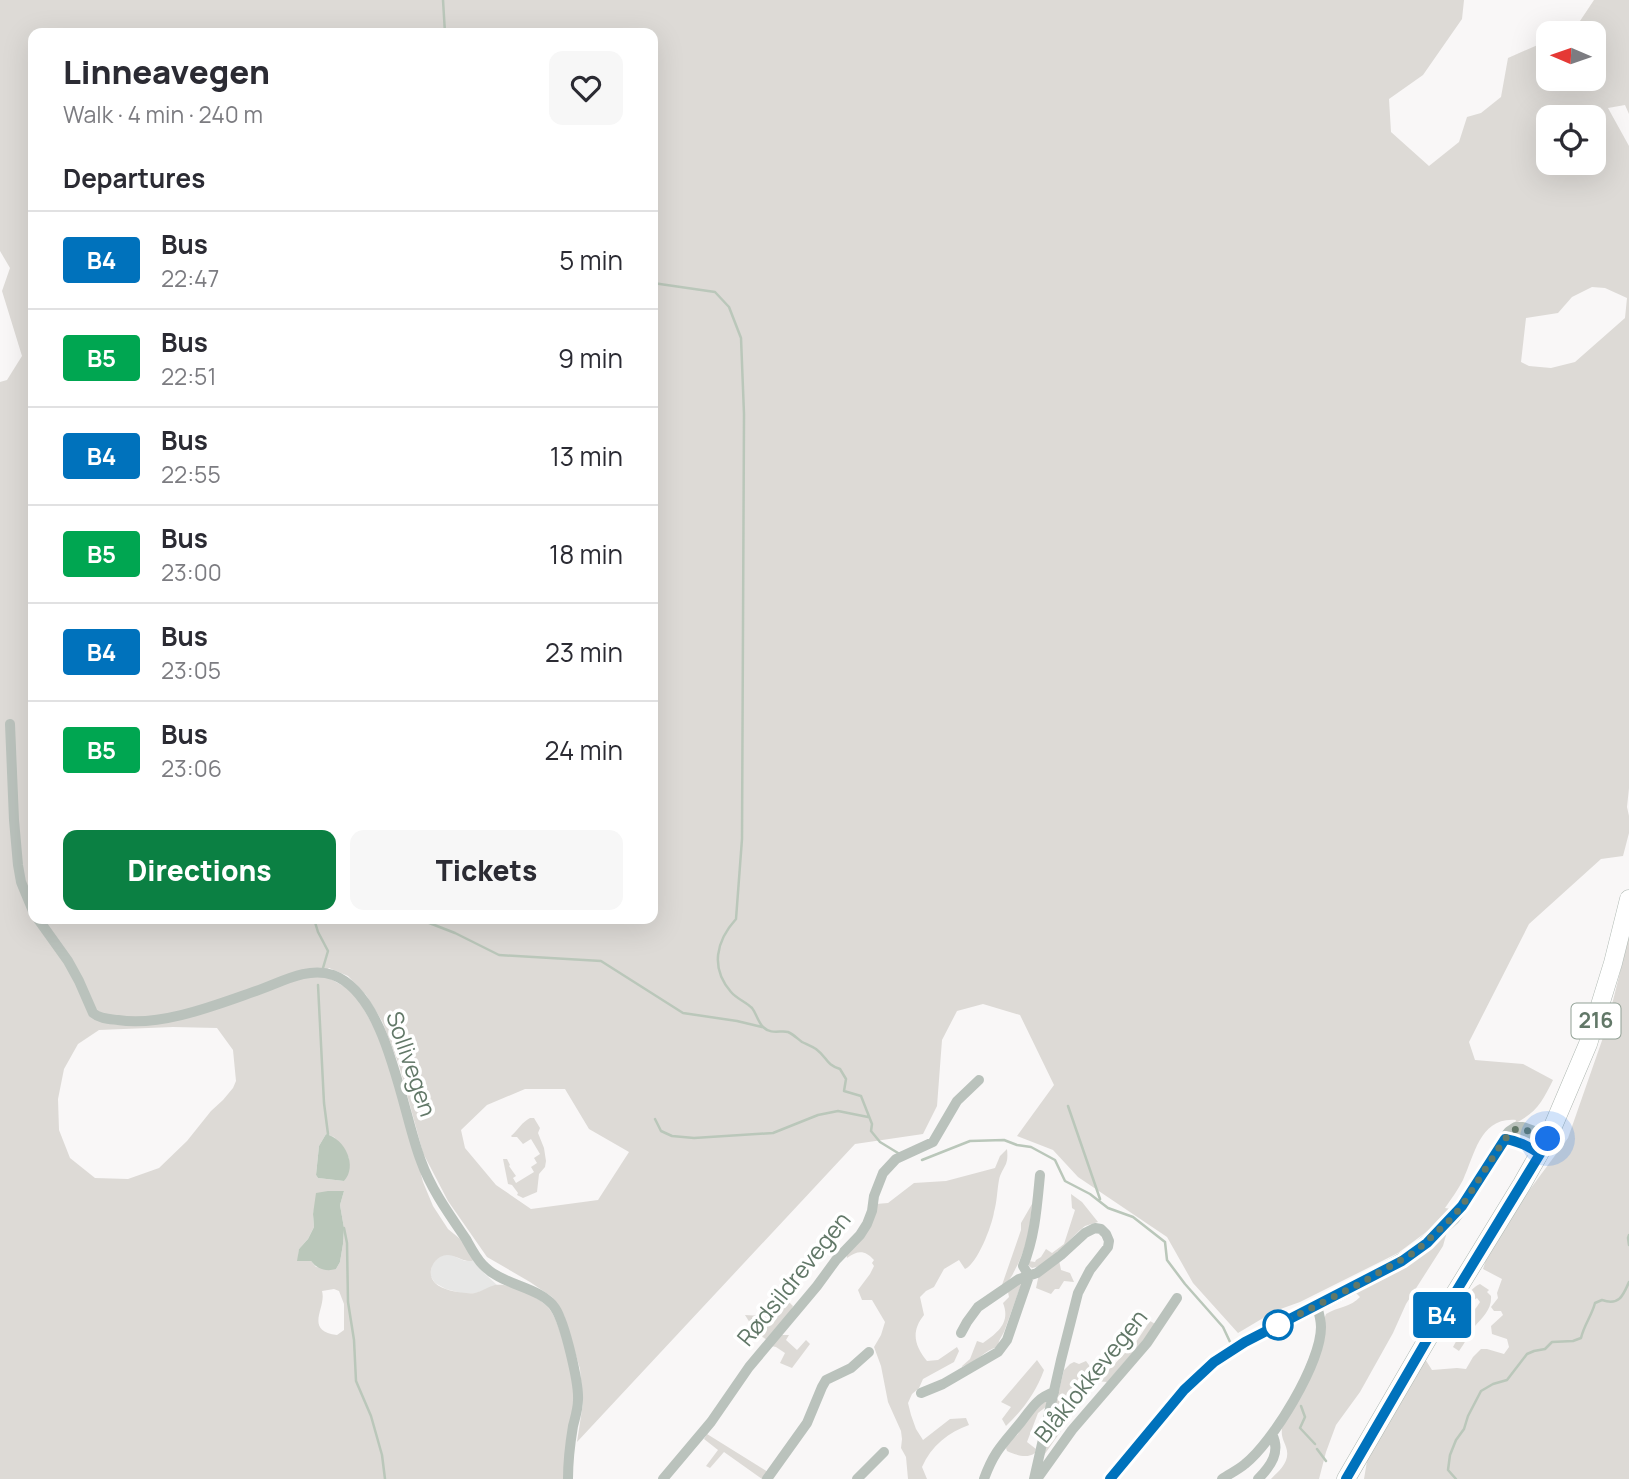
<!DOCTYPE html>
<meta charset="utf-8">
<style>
body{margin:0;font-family:Manrope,sans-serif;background:#f7f7f7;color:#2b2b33;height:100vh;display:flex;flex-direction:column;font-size:26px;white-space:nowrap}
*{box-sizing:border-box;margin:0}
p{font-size:23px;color:#7c7c81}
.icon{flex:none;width:38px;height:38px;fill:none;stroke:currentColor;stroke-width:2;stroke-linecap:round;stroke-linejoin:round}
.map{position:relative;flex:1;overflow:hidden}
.drawer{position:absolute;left:28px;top:28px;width:630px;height:896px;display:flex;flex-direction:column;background:#fff;border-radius:14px;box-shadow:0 7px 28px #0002}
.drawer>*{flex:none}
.badge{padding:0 14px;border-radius:5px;font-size:24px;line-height:46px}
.needle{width:46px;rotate:272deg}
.tools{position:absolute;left:1536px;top:21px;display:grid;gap:14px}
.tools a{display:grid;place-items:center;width:70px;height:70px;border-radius:14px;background:#fff;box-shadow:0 7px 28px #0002;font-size:35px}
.you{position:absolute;width:35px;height:35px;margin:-18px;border:5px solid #fff;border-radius:50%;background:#1a73e8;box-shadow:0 0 0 10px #1a73e833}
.map>.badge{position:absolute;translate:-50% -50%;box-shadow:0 0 0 4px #fff}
h2{padding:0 35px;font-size:26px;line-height:63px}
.round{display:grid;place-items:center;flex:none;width:74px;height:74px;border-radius:14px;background:#f7f7f7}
.head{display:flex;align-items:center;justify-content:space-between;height:119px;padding:0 35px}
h1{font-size:33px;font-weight:800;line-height:52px}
.primary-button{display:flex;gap:14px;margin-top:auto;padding:14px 35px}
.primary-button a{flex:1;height:80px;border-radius:14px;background:#0b8043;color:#fff;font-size:28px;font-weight:800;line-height:80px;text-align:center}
.primary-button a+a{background:#f7f7f7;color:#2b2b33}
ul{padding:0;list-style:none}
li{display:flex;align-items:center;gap:21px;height:98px;padding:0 35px;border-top:2px solid #e1e1e2}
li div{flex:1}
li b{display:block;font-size:26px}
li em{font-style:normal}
li .badge{min-width:77px;font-weight:700;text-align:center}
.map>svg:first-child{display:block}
.built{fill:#e7e7e6}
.green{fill:#dddad6;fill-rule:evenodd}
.water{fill:#bac7ba}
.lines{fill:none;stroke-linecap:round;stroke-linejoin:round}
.stream{stroke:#bac7ba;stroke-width:2.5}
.primary-casing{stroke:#aeb7b1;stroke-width:19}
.minor{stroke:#bac2bc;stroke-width:10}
.tertiary{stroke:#bac2bc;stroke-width:14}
.primary{stroke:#fff;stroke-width:18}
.line-casing{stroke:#fff;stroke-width:16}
.line{stroke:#0072bc;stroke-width:10}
.walk{stroke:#627868;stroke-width:7;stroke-dasharray:0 12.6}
.stop-dot{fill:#fff;stroke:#0072bc;stroke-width:3.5}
.labels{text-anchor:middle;stroke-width:7;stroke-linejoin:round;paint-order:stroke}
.shield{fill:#fff;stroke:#91a095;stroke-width:2}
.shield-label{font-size:21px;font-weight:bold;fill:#627868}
.street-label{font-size:23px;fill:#627868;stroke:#fff}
</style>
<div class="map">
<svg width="1629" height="1479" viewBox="0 0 1629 1479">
<rect width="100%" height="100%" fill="#f9f7f7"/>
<path class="built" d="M 443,1255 L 451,1255 L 465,1261 L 475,1258 L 485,1274 L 497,1285 L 476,1293 L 461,1293 L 446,1289 L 435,1283 L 430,1275 L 432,1265 L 437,1259 Z"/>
<path class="green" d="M 0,0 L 1464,0 L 1462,19 L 1423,75 L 1389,99 L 1391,132 L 1429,166 L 1459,142 L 1467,117 L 1481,113 L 1501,97 L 1508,58 L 1549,40 L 1549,79 L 1594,79 L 1594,33 L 1563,33 L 1576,27 L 1594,0 L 1629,0 L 1629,114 L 1625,105 L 1608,108 L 1629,146 L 1629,788 L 1627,807 L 1629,816 L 1629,833 L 1623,856 L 1601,859 L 1529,924 L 1469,1042 L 1475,1060 L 1523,1064 L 1553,1080 C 1543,1100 1537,1113 1515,1123 L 1516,1120 C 1480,1117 1475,1154 1463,1180 C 1458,1190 1451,1199 1445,1208 L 1451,1209 L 1429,1230 L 1398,1253 L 1300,1302 L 1275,1311 L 1238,1333 L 1193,1283 L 1167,1237 L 1078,1177 L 1053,1150 L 1017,1136 L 1054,1085 L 1020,1015 L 983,1004 L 957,1011 L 942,1040 L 937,1106 L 923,1134 L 855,1144 L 577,1442 L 583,1403 L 580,1369 L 564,1315 L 552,1297 L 530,1282 L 487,1257 L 448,1201 L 423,1153 L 399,1065 L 382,1021 L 366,995 L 348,976 L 329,968 L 319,975 L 327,977 L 354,992 L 379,1036 L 403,1104 L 423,1182 L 433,1206 L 448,1229 L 465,1243 L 475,1258 L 472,1261 C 463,1262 456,1255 447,1255 C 434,1256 425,1273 435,1283 C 443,1291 464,1294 475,1293 C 482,1291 488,1287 495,1285 C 505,1284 513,1287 521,1290 C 532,1295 544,1301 551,1311 C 561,1326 573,1376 574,1394 C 575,1402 573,1412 572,1420 C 569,1440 567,1459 565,1479 L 0,1479 L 0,382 L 7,380 L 22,356 L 2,291 L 10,268 L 0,251 ZM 33,33 L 653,33 L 653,919 L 33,919 ZM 1549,117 L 1594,117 L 1594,163 L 1549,163 ZM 1592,287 L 1605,288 L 1627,298 L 1625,318 L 1575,362 L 1551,368 L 1529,366 L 1521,362 L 1526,318 L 1558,313 L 1572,297 ZM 173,1027 L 217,1028 L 233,1050 L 236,1081 L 233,1088 L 223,1100 L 211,1111 L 187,1141 L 159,1168 L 128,1179 L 95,1178 L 70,1158 L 59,1130 L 58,1099 L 64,1069 L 78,1044 L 99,1030 ZM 525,1089 L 565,1089 L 589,1129 L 629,1152 L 598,1200 L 531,1209 L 496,1185 L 465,1148 L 461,1130 L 487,1105 ZM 326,1134 L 334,1137 L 349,1158 L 344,1181 L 318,1178 L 316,1175 L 319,1146 ZM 344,1191 L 340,1205 L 344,1228 L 343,1244 L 340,1262 L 336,1269 L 316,1267 L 311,1261 L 298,1261 L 299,1249 L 308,1239 L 314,1227 L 313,1214 L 315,1207 ZM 334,1289 L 339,1291 L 344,1304 L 344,1330 L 337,1335 C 303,1330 327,1308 322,1291 Z
M 1629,936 L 1629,1479 L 1364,1479 L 1367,1461 L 1357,1479 L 1351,1479 L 1425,1359 L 1432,1370 L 1457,1368 L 1466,1369 L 1473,1357 L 1481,1349 L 1487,1349 L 1504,1354 L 1509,1347 L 1507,1339 L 1492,1334 L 1491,1326 L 1503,1315 L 1501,1311 L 1494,1311 L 1491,1307 L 1498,1298 L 1497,1293 L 1502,1279 L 1483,1269 L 1490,1247 L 1521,1198 L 1525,1196 L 1568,1138 L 1606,1029 Z
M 530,1118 L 534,1118 L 540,1128 L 538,1133 L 544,1148 L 546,1161 L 545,1167 L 539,1174 L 537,1192 L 523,1198 L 517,1195 L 518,1193 L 512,1185 L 508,1184 L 503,1159 L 507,1159 L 510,1165 L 509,1166 L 516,1176 L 513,1178 L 516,1183 L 534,1172 L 531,1167 L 537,1163 L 534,1158 L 540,1154 L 531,1139 L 523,1144 L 517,1137 L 512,1137 L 511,1136 C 518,1130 522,1122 530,1118 Z
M 1007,1149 C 1009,1167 1003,1165 999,1180 C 997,1191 997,1202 994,1212 C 992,1226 977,1264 965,1269 L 959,1260 L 944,1269 L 934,1287 L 926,1291 L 920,1297 L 924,1315 C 911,1331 914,1345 927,1361 L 938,1360 L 957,1347 L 959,1351 L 954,1362 L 923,1379 L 919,1388 L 912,1394 L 908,1403 L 911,1415 L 916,1429 L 923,1440 L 950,1419 L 966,1418 L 969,1425 C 949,1432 931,1446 922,1467 L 927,1479 L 908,1479 L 906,1457 L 901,1448 L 902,1439 L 901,1431 L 888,1402 L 881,1366 L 874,1347 L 881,1335 L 885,1322 L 872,1300 L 862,1300 L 858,1290 L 870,1274 L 874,1266 L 872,1263 L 874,1260 C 865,1250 858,1250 847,1258 L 846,1253 L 876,1204 L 888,1203 L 914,1183 L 946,1181 L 995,1168 L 1000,1156 Z
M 1071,1194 L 1082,1202 L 1098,1222 L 1085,1226 L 1079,1231 L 1064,1246 L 1040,1266 L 1032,1268 L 1029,1266 L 1029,1261 L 1035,1262 L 1036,1260 L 1041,1257 L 1046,1249 L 1052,1253 L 1064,1244 L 1075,1210 L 1072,1208 Z
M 1032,1204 C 1030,1228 1028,1242 1018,1264 C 1013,1273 1011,1281 1002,1285 L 1021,1230 L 1021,1223 Z
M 1448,1228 L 1443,1246 L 1406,1304 L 1393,1333 L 1360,1392 L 1336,1425 L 1326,1452 L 1319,1479 L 1271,1479 C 1280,1470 1291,1461 1286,1447 C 1283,1439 1281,1436 1282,1428 L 1326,1314 C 1337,1307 1351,1307 1360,1297 L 1356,1293 Z
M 1059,1260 L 1061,1270 L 1070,1273 L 1074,1282 L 1064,1281 L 1059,1289 L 1055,1289 L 1051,1294 L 1036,1288 L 1039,1274 Z
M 1020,1283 L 1021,1285 L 1004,1332 L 999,1341 L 998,1347 C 984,1350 977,1363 961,1367 L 970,1359 L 977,1341 L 983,1343 C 997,1333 1011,1323 1003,1303 L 1009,1297 L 1008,1292 Z
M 1480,1284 L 1489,1290 L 1487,1292 L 1491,1296 C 1492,1309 1483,1317 1475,1326 C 1469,1334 1465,1343 1459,1351 L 1453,1347 C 1458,1339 1461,1330 1466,1321 C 1470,1314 1476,1309 1480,1302 L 1477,1298 L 1474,1300 L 1472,1299 L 1469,1302 L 1469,1307 L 1473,1307 L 1465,1319 L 1463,1318 L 1467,1310 L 1466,1309 L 1462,1313 L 1458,1311 L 1454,1313 L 1452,1312 L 1452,1308 C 1465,1304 1468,1289 1480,1284 Z
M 780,1293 L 793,1306 L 790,1313 L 767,1340 C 757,1334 751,1325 745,1315 L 762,1316 Z
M 1150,1321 L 1157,1325 L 1107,1382 L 1087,1380 L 1081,1382 L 1072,1399 L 1061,1413 L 1056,1426 L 1061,1431 L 1042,1458 L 1064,1370 L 1070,1364 L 1074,1362 L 1079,1364 L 1086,1361 L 1094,1372 L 1103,1376 L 1126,1352 L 1132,1348 Z
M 780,1335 L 789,1335 L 786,1340 L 797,1350 L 806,1340 L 810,1344 L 792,1368 L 780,1363 L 785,1353 L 776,1347 L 771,1346 Z
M 1037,1360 L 1044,1370 C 1036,1392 1023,1410 1006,1426 L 1002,1419 L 1011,1407 L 1001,1402 Z
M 1047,1401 L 1047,1406 L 1038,1413 L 1027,1442 L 1036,1449 L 1035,1453 C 1027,1459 1016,1455 1007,1451 L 1006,1448 L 1009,1442 L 1018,1434 L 1025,1419 L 1033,1409 Z
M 707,1434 L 768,1472 L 762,1479 L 724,1452 L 710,1468 L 706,1466 L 718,1450 L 704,1439 Z"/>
<path class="water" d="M 326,1134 C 345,1139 358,1166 344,1181 L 318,1178 L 316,1175 L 319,1146 Z
M 328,1191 L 344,1191 L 340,1205 L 344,1228 L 343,1244 L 340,1262 L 336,1269 C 326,1272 317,1269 311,1261 L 297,1261 L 299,1249 L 308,1239 L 314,1227 L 313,1214 L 316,1193 Z"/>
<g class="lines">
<path class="stream" d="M 443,0 L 445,33
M 653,283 L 715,292 L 729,307 L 741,338 L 744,414 L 742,839 L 736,919 C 716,941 710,968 731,992 C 737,999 746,1002 752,1008 C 756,1013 758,1022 763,1027 C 771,1035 781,1030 788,1032 C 793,1034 798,1039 802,1042 C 806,1044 811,1046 816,1049 C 828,1058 825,1064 840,1069 L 846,1079 L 844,1091 L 861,1096 L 872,1124 L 871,1131 L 880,1142 L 898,1153
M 314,919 L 318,932 L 328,951 L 323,968
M 419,919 L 455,933 L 499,955 L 601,961 L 683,1013 L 737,1021 L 762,1027
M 318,985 L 324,1103 L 328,1134
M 1068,1106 L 1100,1199
M 655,1119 L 661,1131 L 672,1136 L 694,1138 L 773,1133 L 818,1115 L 838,1111 L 868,1117
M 922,1160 L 970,1141 L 1004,1140 L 1017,1145 L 1031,1147 L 1055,1160 L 1065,1181 L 1090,1194 L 1108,1208 L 1133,1217 L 1165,1242 L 1167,1260 L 1185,1284 L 1223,1327 L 1231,1344
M 344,1228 L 347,1243 L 348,1302 L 354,1340 L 356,1381 L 371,1416 L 382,1455 L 385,1479
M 1629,1235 L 1628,1238 L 1629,1245
M 1301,1406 L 1305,1417 L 1300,1428 L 1315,1444
M 1317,1449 L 1326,1461
M 1456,1479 L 1448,1470 L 1450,1455 L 1456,1440 L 1464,1429 L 1468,1416 L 1481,1391 L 1493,1384 L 1507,1380 L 1527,1354 L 1534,1351 L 1545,1349 L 1552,1342 L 1573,1341 L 1581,1338 C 1584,1325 1592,1315 1595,1303 L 1602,1300 C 1619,1306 1623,1296 1629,1282"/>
<defs>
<path id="primary" d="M 1346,1479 L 1438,1321 L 1522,1184 L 1548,1138 L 1588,1044 L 1613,963 L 1629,899"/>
</defs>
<use href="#primary" class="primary-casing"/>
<path class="minor" d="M 10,724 L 14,820 L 18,865 L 21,882 L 33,911
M 38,919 L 68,961 L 79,981 L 93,1013 C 100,1019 109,1019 118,1020 C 161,1027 216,1005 256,991 C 280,983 307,966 333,975 C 388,995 402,1113 421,1161 C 431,1189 449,1214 466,1239 C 471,1248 476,1258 483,1265 C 487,1269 492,1273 496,1275 C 513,1286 543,1290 555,1308 C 565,1323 579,1383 578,1400 C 578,1409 575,1418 573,1426 C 570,1444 568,1461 568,1479
M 961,1333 L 967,1322 L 978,1307 L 1019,1279 L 1037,1273 L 1061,1255 L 1085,1233 L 1095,1228 L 1101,1229 L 1106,1234 L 1109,1241 L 1108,1247 L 1090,1270 L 1078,1293 L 1061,1360 L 1034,1479
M 921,1393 L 943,1384 L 998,1352 L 1007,1340 L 1029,1276 L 1023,1266 C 1035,1237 1037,1206 1040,1175
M 663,1479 L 711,1422 L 749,1367 L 817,1286 L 836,1260 L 860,1235 L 867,1224 L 872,1211 L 874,1196 L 883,1173 L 896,1159 L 933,1142 L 957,1101 L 979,1080
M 767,1479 L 807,1423 L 822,1387 L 826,1380 L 851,1368 L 869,1352
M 857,1479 L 884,1452
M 984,1479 C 994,1451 1003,1444 1021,1422 C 1033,1407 1036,1399 1054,1392
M 1037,1479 L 1072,1430 L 1147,1343 L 1177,1298
M 1222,1479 C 1229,1474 1238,1470 1245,1464 C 1273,1442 1321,1363 1321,1327 C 1321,1320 1319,1313 1317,1306
M 1258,1479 C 1271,1466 1281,1452 1272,1434"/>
<path class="tertiary" d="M 1505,1139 L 1523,1143 L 1540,1154
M 1110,1479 L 1184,1390 L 1214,1362 L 1245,1342 L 1361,1283 L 1415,1252 L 1453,1218 L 1462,1206 L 1502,1143 L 1510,1133 L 1516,1129 L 1523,1129 L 1548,1138"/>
<use href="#primary" class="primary"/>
</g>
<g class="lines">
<defs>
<path id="line" d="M 1110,1479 L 1184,1390 L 1214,1362 L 1245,1342 L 1402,1261 L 1427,1243 L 1462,1206 L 1505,1139 C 1518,1141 1529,1146 1540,1154 L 1438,1321 L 1346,1479"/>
</defs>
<use href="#line" class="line-casing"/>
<use href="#line" class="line"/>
<path class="walk" d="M 1278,1325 L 1361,1283 L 1415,1252 L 1452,1218 L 1462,1206 L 1502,1143 L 1510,1133 L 1516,1129 L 1523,1129 L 1548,1139"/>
</g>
<circle class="stop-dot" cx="1278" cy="1325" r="14"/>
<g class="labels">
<rect class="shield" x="1571.5" y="1003.5" width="49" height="35" rx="5"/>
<g class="shield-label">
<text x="1596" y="1028">216</text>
</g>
<g class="street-label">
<text transform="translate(411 1064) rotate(71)" y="8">Sollivegen</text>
<text transform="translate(794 1279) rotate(-51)" y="8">Rødsildrevegen</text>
<text transform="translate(1091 1376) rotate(-51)" y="8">Blåklokkevegen</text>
</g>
</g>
</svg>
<div class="tools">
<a><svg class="needle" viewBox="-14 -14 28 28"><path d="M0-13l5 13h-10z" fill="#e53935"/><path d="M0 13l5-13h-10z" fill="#7c7c81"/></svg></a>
<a><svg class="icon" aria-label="locate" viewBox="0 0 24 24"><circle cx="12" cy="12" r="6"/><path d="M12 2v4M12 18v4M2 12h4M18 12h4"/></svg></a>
</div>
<div class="you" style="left:1548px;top:1139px"></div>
<b class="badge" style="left:1442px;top:1315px;background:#0072bc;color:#fff">B4</b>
<section class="drawer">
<div class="head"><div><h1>Linneavegen</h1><p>Walk · 4 min · 240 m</p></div><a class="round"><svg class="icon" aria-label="heart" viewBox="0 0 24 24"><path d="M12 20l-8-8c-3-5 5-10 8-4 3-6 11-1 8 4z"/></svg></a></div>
<h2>Departures</h2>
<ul>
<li><span class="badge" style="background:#0072bc;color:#fff">B4</span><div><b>Bus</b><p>22:47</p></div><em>5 min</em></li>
<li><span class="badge" style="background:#00a651;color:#fff">B5</span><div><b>Bus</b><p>22:51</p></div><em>9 min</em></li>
<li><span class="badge" style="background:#0072bc;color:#fff">B4</span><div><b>Bus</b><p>22:55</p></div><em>13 min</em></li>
<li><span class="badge" style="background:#00a651;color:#fff">B5</span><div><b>Bus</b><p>23:00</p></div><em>18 min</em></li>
<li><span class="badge" style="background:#0072bc;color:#fff">B4</span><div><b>Bus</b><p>23:05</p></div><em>23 min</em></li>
<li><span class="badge" style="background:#00a651;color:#fff">B5</span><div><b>Bus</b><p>23:06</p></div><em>24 min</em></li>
</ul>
<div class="primary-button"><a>Directions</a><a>Tickets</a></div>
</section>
</div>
